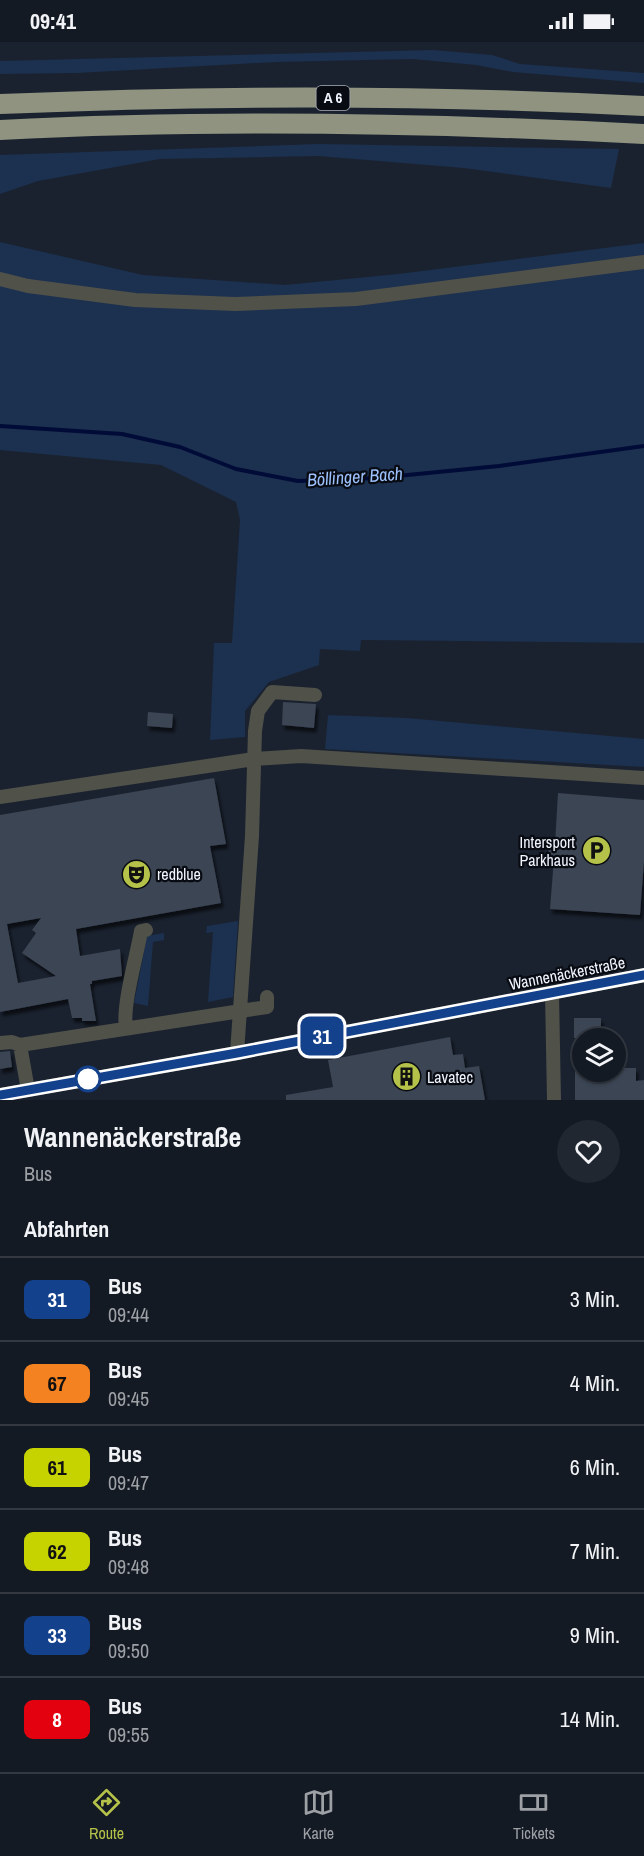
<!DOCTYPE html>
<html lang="de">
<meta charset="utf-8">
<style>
body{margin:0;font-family:"Archivo Narrow",sans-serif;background:#212730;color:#f1f3f6;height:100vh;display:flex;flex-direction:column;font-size:22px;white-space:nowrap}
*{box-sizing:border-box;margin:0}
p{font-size:20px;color:#9da1a6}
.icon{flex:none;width:33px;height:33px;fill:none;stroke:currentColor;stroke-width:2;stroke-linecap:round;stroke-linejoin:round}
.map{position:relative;height:1058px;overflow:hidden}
.panel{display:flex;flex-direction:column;background:#141a23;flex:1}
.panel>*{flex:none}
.badge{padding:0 12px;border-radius:9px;font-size:21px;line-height:39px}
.buttons{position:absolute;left:572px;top:986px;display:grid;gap:12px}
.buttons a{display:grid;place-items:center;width:54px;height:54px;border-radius:50%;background:#141a23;box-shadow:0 2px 4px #0004,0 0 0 2px #333841;font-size:30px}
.map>.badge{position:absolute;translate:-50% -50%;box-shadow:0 0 0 3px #fff}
h2{padding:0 24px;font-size:22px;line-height:54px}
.round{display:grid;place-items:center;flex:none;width:63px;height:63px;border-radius:32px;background:#212730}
.summary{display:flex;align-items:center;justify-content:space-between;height:102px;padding:0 24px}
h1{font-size:28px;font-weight:800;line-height:45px}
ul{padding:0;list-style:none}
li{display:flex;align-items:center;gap:18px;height:84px;padding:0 24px;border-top:2px solid #333841}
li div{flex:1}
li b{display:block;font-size:22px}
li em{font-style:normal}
li .badge{min-width:66px;font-weight:700;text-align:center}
.status{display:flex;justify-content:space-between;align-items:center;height:42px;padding:0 30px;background:#141a23;direction:ltr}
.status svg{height:16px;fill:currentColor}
.tab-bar{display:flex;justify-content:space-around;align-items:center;height:84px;border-top:2px solid #333841;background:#141a23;font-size:16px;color:#9da1a6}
.tab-bar a{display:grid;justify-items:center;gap:3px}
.tab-bar .current{color:#b5c249}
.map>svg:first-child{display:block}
.green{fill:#1c304f}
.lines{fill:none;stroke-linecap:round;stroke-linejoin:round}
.stream{stroke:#000b37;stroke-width:4}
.building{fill:#3b4453;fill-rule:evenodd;filter:url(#shadow)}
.minor{stroke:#505149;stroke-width:14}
.highway{stroke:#8f937f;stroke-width:20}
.line-casing{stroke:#fff;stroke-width:14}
.line{stroke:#14418b;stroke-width:9}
.stop-dot{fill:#fff;stroke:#14418b;stroke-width:3}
.labels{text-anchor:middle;stroke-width:4.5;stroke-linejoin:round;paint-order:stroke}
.shield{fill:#080b11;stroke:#aaafb8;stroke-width:1.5}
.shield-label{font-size:15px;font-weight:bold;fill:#f0f5ff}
.poi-label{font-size:16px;fill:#f0f5ff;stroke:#080b11;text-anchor:start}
.street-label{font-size:16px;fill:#f0f5ff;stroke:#080b11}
.water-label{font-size:18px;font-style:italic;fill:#9cc1fd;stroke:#080b11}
</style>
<div class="status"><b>09:41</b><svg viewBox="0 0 49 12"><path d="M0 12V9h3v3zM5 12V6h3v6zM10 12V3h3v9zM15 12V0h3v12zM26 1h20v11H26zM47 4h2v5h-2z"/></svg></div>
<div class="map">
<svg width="644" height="1058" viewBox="0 0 644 1058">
<defs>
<filter id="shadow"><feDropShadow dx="2.5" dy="4.5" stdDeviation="1.5" flood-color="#0009"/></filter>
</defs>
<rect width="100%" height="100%" fill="#1a222f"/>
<path class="green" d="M 433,8 L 492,13 L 520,22 L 644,31 L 644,41 L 513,30 L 476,23 L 413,17 L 276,20 L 77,31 L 0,32 L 0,19 Z
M 318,102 L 619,107 L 611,146 L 464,126 L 318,114 L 160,117 L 38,139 L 0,152 L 0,113 Z
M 0,200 L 143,233 L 285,243 L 398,232 L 644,201 L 644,601 L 361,598 L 360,609 L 320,607 L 319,623 L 269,640 L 245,669 L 245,695 L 210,698 L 214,601 L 232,601 L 240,478 L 236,460 L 161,423 L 0,408 Z
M 328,673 L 407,676 L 644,697 L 644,725 L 325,707 Z
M 238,879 L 233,955 L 208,960 L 213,890 L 206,891 L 207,884 Z
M 164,891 L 164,898 L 153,900 L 148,964 L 134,961 L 147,894 Z"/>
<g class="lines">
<path class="stream" d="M 0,384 L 122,392 L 180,405 L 236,427 L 298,439 L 377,436 L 499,424 L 644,404"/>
</g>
<path class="building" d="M 283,660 L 316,662 L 314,686 L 282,683 Z
M 148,670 L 173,672 L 172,686 L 147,684 Z
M 214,736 L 226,802 L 210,804 L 221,861 L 76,887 L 80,914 L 120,907 L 122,934 L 92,939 L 92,942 L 90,942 L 96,979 L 82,979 L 82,976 L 72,976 L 68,957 L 0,970 L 0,773 ZM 41,876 L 32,888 L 36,891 L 22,911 L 56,934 L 18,941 L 7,882 Z
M 558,751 L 644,758 L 644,819 L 640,873 L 550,867 L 554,816 L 548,815 L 549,802 L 555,802 Z
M 574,976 L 601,976 L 601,996 L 574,996 Z
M 450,995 L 453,1013 L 463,1012 L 465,1026 L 479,1024 L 485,1058 L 286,1058 L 286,1053 L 333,1045 L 328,1018 Z
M 10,1009 L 12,1025 L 0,1027 L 0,1010 Z
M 615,1026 L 636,1026 L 636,1039 L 644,1038 L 644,1058 L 575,1058 L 575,1029 L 615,1029 Z"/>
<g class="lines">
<path class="minor" d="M 0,237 L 28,244 L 135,258 L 235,262 L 356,257 L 644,220
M 0,755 L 254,717 L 301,714 L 644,736
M 552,951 L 554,1058
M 126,986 C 122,964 137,913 141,889 L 146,888
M 0,1001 L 12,1000 L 20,1003 L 267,965 L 267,955
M 20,1003 L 28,1048
M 237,1011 L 252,794 L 255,689 L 258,669 L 272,650 L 315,653
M 0,1053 L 237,1011 L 644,933"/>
<path class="highway" d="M 0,62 C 214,53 430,53 644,64
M 0,88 C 214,77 430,81 644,92"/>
</g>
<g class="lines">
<defs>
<path id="line" d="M 0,1053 L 237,1011 L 644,933"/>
</defs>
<use href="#line" class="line-casing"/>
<use href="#line" class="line"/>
</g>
<defs>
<symbol id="parking-disc" viewBox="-11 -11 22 22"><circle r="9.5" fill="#b5c249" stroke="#080b11"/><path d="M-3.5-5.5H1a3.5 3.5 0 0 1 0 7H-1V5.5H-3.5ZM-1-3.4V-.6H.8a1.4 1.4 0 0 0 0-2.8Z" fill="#111"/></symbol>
<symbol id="theatre-disc" viewBox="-11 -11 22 22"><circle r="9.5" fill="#b5c249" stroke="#080b11"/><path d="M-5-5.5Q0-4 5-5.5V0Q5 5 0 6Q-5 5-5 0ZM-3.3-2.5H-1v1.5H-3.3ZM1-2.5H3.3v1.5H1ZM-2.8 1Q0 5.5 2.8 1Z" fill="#111"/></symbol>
<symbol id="building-disc" viewBox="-11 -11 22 22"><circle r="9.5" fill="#b5c249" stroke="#080b11"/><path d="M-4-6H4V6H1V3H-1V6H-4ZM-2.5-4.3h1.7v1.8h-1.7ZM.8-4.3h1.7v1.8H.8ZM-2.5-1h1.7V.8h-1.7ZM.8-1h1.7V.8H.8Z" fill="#111"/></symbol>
</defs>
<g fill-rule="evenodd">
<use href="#parking-disc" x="580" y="792" width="33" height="33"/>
<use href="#theatre-disc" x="120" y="816" width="33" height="33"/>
<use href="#building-disc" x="390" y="1018" width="33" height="33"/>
</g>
<circle class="stop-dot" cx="88" cy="1037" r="12"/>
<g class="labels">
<rect class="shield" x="316.5" y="44" width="33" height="24" rx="4.5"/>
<g class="shield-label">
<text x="333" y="61">A 6</text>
</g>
<g class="poi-label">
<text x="575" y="806" text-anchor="end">Intersport<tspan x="575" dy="18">Parkhaus</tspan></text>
<text x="157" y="838">redblue</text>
<text x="427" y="1041">Lavatec</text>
</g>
<g class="street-label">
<text transform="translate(567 931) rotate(-11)" y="6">Wannenäckerstraße</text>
</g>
<g class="water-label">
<text transform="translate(355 435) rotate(-4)" y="6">Böllinger Bach</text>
</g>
</g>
</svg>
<div class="buttons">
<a><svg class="icon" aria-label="layers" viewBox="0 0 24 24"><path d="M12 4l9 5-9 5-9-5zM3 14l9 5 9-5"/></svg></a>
</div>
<b class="badge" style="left:322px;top:994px;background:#14418b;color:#fff">31</b>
</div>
<section class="panel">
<div class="summary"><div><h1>Wannenäckerstraße</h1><p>Bus</p></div><a class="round"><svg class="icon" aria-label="heart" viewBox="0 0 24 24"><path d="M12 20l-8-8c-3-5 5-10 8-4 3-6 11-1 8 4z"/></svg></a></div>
<h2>Abfahrten</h2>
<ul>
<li><span class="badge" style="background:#14418b;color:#fff">31</span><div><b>Bus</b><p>09:44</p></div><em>3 Min.</em></li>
<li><span class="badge" style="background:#f58220;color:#111">67</span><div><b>Bus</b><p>09:45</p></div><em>4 Min.</em></li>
<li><span class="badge" style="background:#c7d300;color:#111">61</span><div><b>Bus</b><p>09:47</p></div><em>6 Min.</em></li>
<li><span class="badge" style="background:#c7d300;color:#111">62</span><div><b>Bus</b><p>09:48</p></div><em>7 Min.</em></li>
<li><span class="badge" style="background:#14418b;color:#fff">33</span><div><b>Bus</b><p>09:50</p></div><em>9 Min.</em></li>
<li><span class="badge" style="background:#e3000f;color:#fff">8</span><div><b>Bus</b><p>09:55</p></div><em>14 Min.</em></li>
</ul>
</section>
<nav class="tab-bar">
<a class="current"><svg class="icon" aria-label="directions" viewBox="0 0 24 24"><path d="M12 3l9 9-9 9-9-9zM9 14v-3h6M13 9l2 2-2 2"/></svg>Route</a>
<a><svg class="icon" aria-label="map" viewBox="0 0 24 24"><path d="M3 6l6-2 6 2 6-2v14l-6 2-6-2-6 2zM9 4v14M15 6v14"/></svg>Karte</a>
<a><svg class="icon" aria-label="tickets" viewBox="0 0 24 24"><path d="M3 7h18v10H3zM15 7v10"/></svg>Tickets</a>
</nav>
